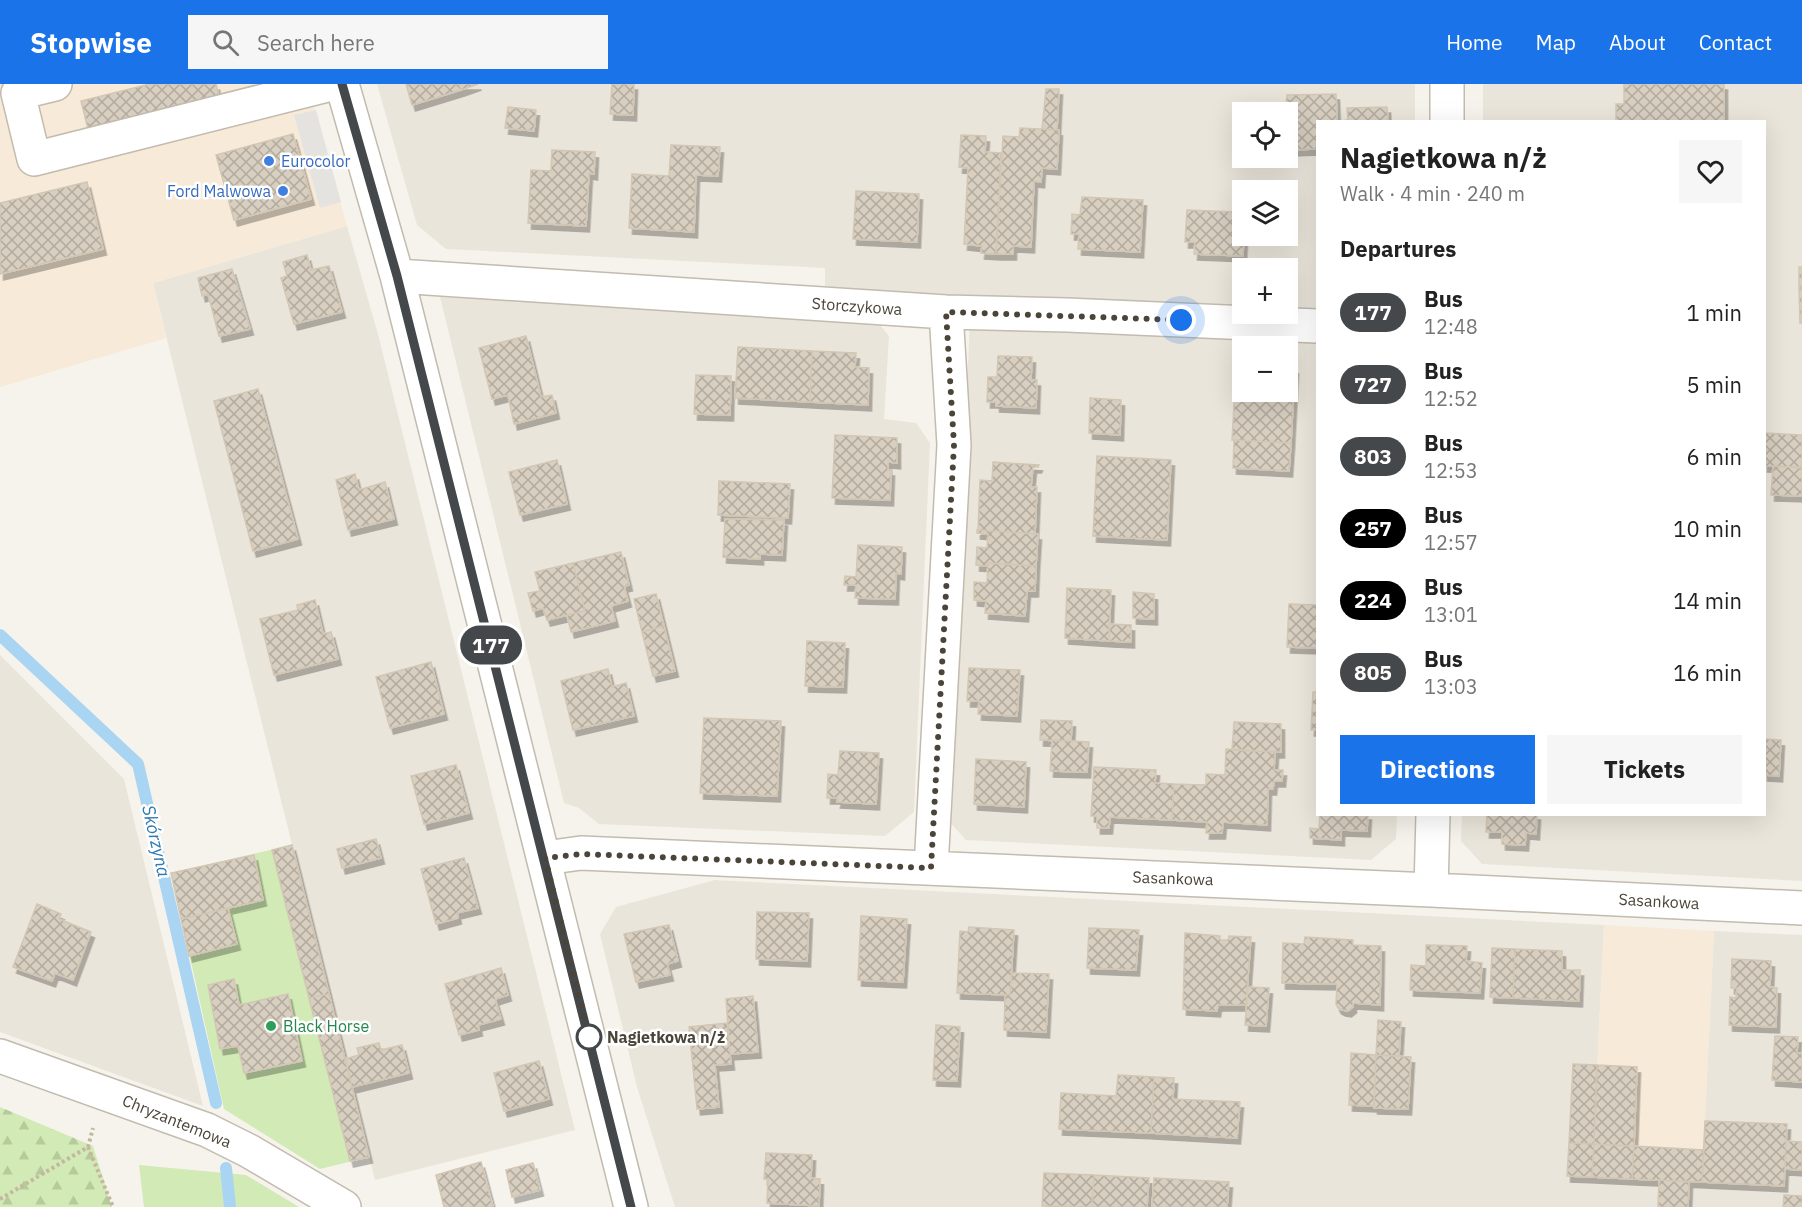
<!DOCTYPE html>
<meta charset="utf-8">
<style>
body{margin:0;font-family:"IBM Plex Sans",sans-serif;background:#f6f6f6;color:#222;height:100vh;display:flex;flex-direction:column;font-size:22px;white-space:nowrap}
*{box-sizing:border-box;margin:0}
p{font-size:20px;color:#767676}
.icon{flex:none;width:33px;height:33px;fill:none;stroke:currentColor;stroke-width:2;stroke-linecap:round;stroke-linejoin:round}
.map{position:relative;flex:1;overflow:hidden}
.panel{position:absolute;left:1316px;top:36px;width:450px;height:696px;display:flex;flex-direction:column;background:#fff;border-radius:0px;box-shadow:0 6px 24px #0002}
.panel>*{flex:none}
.badge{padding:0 12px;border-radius:20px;font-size:21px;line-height:39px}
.fabs{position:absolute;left:1232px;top:18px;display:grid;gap:12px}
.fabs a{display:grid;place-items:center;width:66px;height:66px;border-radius:0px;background:#fff;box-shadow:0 6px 24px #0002;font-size:30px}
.you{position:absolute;width:30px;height:30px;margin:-15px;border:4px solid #fff;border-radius:50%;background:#1a73e8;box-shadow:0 0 0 9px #1a73e833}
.map>.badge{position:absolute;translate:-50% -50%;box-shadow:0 0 0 3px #fff}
h2{padding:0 24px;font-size:22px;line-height:54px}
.round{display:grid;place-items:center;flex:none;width:63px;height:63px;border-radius:0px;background:#f6f6f6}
.headline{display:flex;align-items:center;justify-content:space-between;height:102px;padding:0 24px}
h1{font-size:28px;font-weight:800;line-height:45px}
.action{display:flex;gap:12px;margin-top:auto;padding:12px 24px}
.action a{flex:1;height:69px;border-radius:0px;background:#1a73e8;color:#fff;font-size:24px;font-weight:800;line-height:69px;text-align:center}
.action a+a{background:#f6f6f6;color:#222}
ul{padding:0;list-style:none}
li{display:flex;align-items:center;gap:18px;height:72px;padding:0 24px}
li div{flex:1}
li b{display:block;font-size:22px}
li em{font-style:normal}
li .badge{min-width:66px;font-weight:700;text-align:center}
header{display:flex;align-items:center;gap:36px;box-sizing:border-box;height:84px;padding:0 30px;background:#1a73e8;color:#fff}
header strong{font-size:28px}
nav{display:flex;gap:33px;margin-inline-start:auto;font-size:21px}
.search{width:420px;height:54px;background:#f6f6f6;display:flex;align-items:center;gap:15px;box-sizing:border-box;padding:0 21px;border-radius:0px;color:#767676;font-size:22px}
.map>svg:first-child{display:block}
.residential{fill:#eae5da;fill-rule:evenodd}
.commercial{fill:#f7ead8}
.forest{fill:url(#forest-firs)}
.garden{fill:#d2eab5}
.parking{fill:#e5e3e0}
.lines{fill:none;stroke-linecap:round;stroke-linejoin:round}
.stream{stroke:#a9d4f2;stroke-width:12}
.building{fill:url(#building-cross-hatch);stroke:#d3c7b4;stroke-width:1.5;filter:url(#shadow)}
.minor-casing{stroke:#c2bbae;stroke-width:36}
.path{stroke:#c4b79f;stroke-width:4;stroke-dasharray:3 3;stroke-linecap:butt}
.minor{stroke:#fff;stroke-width:33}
.line-casing{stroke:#fff;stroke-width:14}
.line{stroke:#45484a;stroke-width:9}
.walk{stroke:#4b4439;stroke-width:6;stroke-dasharray:0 10.8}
.shop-dot{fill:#3f7fe0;stroke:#fff;stroke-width:2}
.leisure-dot{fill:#2e9e5b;stroke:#fff;stroke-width:2}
.stop-dot{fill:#fff;stroke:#45484a;stroke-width:3}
.labels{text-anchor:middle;stroke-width:5;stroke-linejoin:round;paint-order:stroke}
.shop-label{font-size:16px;fill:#366cbe;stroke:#fff;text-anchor:start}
.street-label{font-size:16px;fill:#4b4439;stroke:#fff}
.leisure-label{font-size:16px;fill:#27864d;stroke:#fff;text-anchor:start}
.stop-label{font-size:16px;font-weight:bold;fill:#4b4439;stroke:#fff;text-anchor:start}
.water-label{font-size:18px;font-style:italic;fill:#2e7ab2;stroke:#fff}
</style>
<header>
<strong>Stopwise</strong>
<div class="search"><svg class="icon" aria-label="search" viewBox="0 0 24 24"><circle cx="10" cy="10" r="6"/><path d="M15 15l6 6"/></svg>Search here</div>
<nav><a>Home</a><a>Map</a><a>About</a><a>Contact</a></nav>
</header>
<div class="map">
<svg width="1802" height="1123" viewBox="0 0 1802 1123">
<defs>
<pattern id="forest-firs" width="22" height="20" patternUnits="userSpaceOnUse" patternTransform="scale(1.5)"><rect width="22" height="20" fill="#d2eab5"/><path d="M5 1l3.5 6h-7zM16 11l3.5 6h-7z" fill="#b6ca9c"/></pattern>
<pattern id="building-cross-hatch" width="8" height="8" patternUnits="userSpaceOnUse" patternTransform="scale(1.5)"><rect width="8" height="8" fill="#d8cfc1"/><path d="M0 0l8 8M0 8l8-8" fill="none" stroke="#b1aa9e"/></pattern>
<filter id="shadow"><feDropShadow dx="3.5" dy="6" stdDeviation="0" flood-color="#0004"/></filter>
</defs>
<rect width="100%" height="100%" fill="#f6f3ec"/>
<path class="residential" d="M 377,0 L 1415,0 L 1415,37 L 1317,38 L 1317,233 L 1287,230 L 1287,184 L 1242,184 L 1242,229 L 825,208 L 825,184 L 446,165 L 417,141 ZM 1242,28 L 1287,28 L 1287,74 L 1242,74 ZM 1242,106 L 1287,106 L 1287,152 L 1242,152 Z
M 1483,0 L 1802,0 L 1802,797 L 1482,780 L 1461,757 L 1462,731 L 1764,730 L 1764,38 L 1483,37 Z
M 347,142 L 379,254 L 575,1046 L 375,1096 L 153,199 Z
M 440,213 L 875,235 L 889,252 L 884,335 L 916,339 L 930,359 L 914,728 L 885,752 L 599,740 L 579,724 L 564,719 Z
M 970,238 L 1317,256 L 1317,730 L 1397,731 L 1396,755 L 1371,776 L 966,756 L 946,734 ZM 1242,262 L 1287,262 L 1287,308 L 1242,308 Z
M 0,571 L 124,695 L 203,1022 L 0,948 Z
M 715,796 L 1604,841 L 1592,1093 L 1632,1095 L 1702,1098 L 1714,847 L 1802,851 L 1802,1123 L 675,1123 L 637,1003 L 600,850 L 616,823 Z"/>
<path class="commercial" d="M 0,0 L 308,0 L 347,142 L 153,199 L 166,254 L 0,303 Z
M 1604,841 L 1714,847 L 1702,1098 L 1592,1093 Z"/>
<path class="forest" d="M 0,1023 L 93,1062 L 112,1123 L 0,1123 Z"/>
<path class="garden" d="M 292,761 L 369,1073 L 320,1085 L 224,1025 L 171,789 Z
M 139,1081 L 246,1091 L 299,1123 L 144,1123 Z"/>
<path class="parking" d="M 316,26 L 341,118 L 320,124 L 294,31 Z"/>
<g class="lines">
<path class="stream" d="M 0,551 L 138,680 L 216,1019
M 226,1084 L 230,1123"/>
</g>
<path class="building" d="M 150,0 L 216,0 L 220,17 L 89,49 L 81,17 Z
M 406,0 L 459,0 L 461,6 L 412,21 Z
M 459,0 L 478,0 L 461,6 Z
M 612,0 L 634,0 L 633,31 L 610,30 Z
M 1624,0 L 1724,0 L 1724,38 L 1616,38 L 1616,20 L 1624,20 Z
M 1046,5 L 1059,5 L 1057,46 L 1042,45 Z
M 1336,10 L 1337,37 L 1317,38 L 1317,65 L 1288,66 L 1287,28 L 1285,28 L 1287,11 Z
M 508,23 L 536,26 L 534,47 L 505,44 Z
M 1387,23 L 1388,38 L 1332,38 L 1348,36 L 1347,24 Z
M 1020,44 L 1059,46 L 1057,85 L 1042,84 L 1041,98 L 1034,97 L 1031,163 L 1013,162 L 1013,170 L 996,170 L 1003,52 L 1019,53 Z
M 293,50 L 311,115 L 234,136 L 216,71 Z
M 961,51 L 986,52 L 985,68 L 1001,69 L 996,170 L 981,169 L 982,162 L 964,160 L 968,84 L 959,83 Z
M 671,61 L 720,63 L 718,92 L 696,91 L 694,148 L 629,144 L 632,90 L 669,92 Z
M 552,66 L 595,68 L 594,90 L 589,89 L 586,142 L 528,139 L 531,86 L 551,87 Z
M 87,98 L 103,165 L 0,190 L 0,119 Z
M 856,107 L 919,110 L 917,158 L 853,155 Z
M 1082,113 L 1143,116 L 1140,168 L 1078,165 L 1079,150 L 1071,150 L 1072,130 L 1080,131 Z
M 1187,126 L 1236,128 L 1235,148 L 1242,149 L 1242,152 L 1244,152 L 1243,172 L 1194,170 L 1195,158 L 1185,158 Z
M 307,171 L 311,186 L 329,182 L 342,228 L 294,240 L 281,194 L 287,192 L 283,178 Z
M 1799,183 L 1802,183 L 1802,204 L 1799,204 Z
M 232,185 L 250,245 L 219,252 L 208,210 L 202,212 L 198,194 Z
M 1799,204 L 1802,204 L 1802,239 L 1800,239 Z
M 526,252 L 541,313 L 552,311 L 556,329 L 514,340 L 508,311 L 492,315 L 479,264 Z
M 738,263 L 812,267 L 810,318 L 735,314 Z
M 812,267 L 856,269 L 855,283 L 869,284 L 868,321 L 810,318 Z
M 998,272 L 1032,273 L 1031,296 L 1037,296 L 1036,324 L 996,322 L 996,318 L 987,318 L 988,293 L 997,293 Z
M 1287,283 L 1295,284 L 1291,359 L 1232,356 L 1236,286 L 1242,286 L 1242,308 L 1287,308 Z
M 696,291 L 731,292 L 730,331 L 694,330 Z
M 258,305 L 298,455 L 253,467 L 214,317 Z
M 1090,314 L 1121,316 L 1120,351 L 1089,349 Z
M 1764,349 L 1802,351 L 1802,383 L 1764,382 Z
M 835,351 L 897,354 L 897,379 L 888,378 L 888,386 L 891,386 L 890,416 L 832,414 Z
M 1234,356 L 1291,359 L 1289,387 L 1233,384 Z
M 1097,372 L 1171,376 L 1167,456 L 1093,452 Z
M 557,376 L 567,420 L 520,431 L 509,388 Z
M 993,378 L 1039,381 L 1038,383 L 1033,383 L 1031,403 L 1037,403 L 1035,450 L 978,446 L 980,396 L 992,397 Z
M 1773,382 L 1802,384 L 1802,412 L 1771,411 Z
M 355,390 L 359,406 L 385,398 L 394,435 L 348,446 L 336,396 Z
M 719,397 L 790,400 L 788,434 L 718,431 Z
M 725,435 L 784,436 L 782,471 L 760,470 L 760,475 L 723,473 Z
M 977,446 L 1038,450 L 1036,482 L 988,479 L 988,482 L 976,481 L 977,463 L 987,464 L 988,450 L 977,449 Z
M 858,461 L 902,463 L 901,490 L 896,489 L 895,515 L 855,514 L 856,501 L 844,501 L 845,492 L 856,493 Z
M 621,468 L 629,501 L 624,502 L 628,517 L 611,522 L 615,537 L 571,548 L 567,531 L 585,527 L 573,479 Z
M 573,479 L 585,527 L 547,536 L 543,524 L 533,527 L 528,509 L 540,507 L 535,488 Z
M 988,479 L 1036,482 L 1035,507 L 1027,507 L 1025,532 L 985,529 L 986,517 L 974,516 L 974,498 L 987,499 Z
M 1067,504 L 1111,506 L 1109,557 L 1065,554 Z
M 1133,508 L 1154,510 L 1154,535 L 1133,534 Z
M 656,510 L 664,542 L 642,548 L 634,515 Z
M 315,516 L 323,550 L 331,548 L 338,575 L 274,591 L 260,535 L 298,526 L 297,521 Z
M 1289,520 L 1317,521 L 1317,564 L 1287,563 Z
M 1109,540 L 1131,541 L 1131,558 L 1109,557 Z
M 664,542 L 675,587 L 653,592 L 642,548 Z
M 807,557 L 845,559 L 843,603 L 805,602 Z
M 431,578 L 444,630 L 390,644 L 376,593 Z
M 969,584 L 1020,586 L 1017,632 L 978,630 L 979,617 L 967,617 Z
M 608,585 L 612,603 L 626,599 L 634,632 L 573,646 L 561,597 Z
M 1313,608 L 1317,608 L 1317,646 L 1311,646 Z
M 704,634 L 781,637 L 777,712 L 700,709 Z
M 1041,636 L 1072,637 L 1071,657 L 1040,656 Z
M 1234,638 L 1281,640 L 1281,668 L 1232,666 Z
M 1764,655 L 1781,656 L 1779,692 L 1764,691 Z
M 1052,656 L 1089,658 L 1087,688 L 1050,687 Z
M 1226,665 L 1275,668 L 1274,686 L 1283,686 L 1282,697 L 1274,697 L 1273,705 L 1268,705 L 1267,741 L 1223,738 L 1222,749 L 1206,749 L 1207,738 L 1172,736 L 1174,700 L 1206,701 L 1206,690 L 1225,691 Z
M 840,667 L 879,669 L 876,720 L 837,718 L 838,714 L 827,714 L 828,690 L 838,691 Z
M 976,675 L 1026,678 L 1024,723 L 974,720 Z
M 456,681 L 469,729 L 424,740 L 411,692 Z
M 1094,683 L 1156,686 L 1155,699 L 1174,700 L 1172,736 L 1110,733 L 1109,744 L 1097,744 L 1097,732 L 1091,732 Z
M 1320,730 L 1368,730 L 1367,747 L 1341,746 L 1341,756 L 1310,754 L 1310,744 L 1319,745 Z
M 1487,730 L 1537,730 L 1536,750 L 1526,749 L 1525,761 L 1502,760 L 1502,748 L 1486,748 Z
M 376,755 L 381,774 L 342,784 L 337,765 Z
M 292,761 L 329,910 L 309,914 L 272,766 Z
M 254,771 L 263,816 L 181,835 L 171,789 Z
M 464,774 L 478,824 L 457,829 L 458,834 L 436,840 L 421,785 Z
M 37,820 L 61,830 L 59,835 L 91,848 L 73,896 L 55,889 L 52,897 L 13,883 Z
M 228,824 L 237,860 L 189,872 L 181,835 Z
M 757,828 L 809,829 L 807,877 L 756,875 Z
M 861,832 L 907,835 L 903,898 L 858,896 Z
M 669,841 L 678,877 L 667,880 L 670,891 L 636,898 L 624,850 Z
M 969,843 L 1014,846 L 1010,911 L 957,909 L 960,847 L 968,848 Z
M 1089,844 L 1139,846 L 1136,886 L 1087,884 Z
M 1185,849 L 1220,852 L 1220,856 L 1228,856 L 1229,852 L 1251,853 L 1246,921 L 1218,921 L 1217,927 L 1183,925 Z
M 1305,853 L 1353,856 L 1353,861 L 1381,862 L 1380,921 L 1353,919 L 1353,923 L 1348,927 L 1342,926 L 1338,924 L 1336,920 L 1337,900 L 1282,899 L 1283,859 L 1304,860 Z
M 1426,861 L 1467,862 L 1466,877 L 1482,879 L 1480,909 L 1410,906 L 1411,881 L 1426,882 Z
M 1492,864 L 1515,865 L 1513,914 L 1490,913 Z
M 1515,865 L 1562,867 L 1562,886 L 1580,886 L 1579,917 L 1513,914 Z
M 1732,875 L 1771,877 L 1770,903 L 1777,904 L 1776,943 L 1729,941 L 1730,913 L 1736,914 L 1737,904 L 1731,904 Z
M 501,884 L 508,911 L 495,915 L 501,935 L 478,941 L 479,946 L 459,951 L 445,900 Z
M 1012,889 L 1049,890 L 1046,948 L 1004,946 L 1005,911 L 1010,911 Z
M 234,895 L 239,921 L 288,910 L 302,977 L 244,989 L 238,962 L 220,965 L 208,901 Z
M 1248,903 L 1269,904 L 1266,942 L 1245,941 Z
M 329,910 L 369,1073 L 350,1077 L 309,914 Z
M 753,912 L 758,968 L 730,970 L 726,915 Z
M 1378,936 L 1401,938 L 1399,972 L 1376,971 Z
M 727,939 L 731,980 L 715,981 L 719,1023 L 697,1025 L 689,943 Z
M 936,941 L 960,943 L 957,997 L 933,996 Z
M 1775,952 L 1798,953 L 1797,969 L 1802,969 L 1802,998 L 1772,996 Z
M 379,959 L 381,966 L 402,961 L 409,989 L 352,1003 L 345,975 L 359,971 L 357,964 Z
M 1351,969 L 1376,971 L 1374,1022 L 1349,1021 Z
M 1376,971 L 1411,973 L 1408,1025 L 1374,1024 Z
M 539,977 L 549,1015 L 504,1027 L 494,989 Z
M 1573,980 L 1597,981 L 1594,1060 L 1569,1059 Z
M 1597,981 L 1637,983 L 1634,1062 L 1594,1060 Z
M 1118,991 L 1154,993 L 1151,1049 L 1059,1045 L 1061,1009 L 1116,1012 Z
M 1154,993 L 1174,994 L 1173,1015 L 1240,1018 L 1237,1054 L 1151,1049 Z
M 1705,1037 L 1787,1040 L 1784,1102 L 1702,1098 Z
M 1786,1057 L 1802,1058 L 1802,1086 L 1785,1085 Z
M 1569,1059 L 1594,1060 L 1592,1093 L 1567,1092 Z
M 1594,1060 L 1634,1062 L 1632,1095 L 1592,1093 Z
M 1634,1062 L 1704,1066 L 1702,1098 L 1632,1095 Z
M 766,1069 L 812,1071 L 811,1094 L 820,1095 L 819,1122 L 767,1119 L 768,1095 L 764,1095 Z
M 481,1078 L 493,1123 L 444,1123 L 436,1091 Z
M 533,1079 L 540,1106 L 512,1113 L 506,1086 Z
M 1044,1089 L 1094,1091 L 1092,1123 L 1042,1122 Z
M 1094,1091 L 1149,1094 L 1147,1123 L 1092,1123 Z
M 1154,1094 L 1229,1098 L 1227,1123 L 1152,1123 Z
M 1659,1096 L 1689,1098 L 1688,1123 L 1658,1123 Z
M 1784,1111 L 1802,1112 L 1802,1123 L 1783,1123 Z"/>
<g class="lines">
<defs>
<path id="minor" d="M 55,0 L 18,9 L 34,75 L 331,0
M 342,0 L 397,192 L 631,1123
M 1447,0 L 1447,38
M 397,192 L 946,228 L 1067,231 L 1317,242
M 545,774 L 581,769 L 1431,806 L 1802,824
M 931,784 L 954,361 L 946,228
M 1431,806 L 1433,730
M 0,972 L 207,1046 L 249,1067 L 344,1123"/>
</defs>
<use href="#minor" class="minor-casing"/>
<path class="path" d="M 88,1063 L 113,1123
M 0,1115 L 88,1063 L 93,1044"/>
<use href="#minor" class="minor"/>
</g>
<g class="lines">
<defs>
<path id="line" d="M 342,0 L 397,192 L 631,1123"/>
</defs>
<use href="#line" class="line-casing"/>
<use href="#line" class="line"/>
<path class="walk" d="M 589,953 L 545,774 L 581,770 L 931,784 L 954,361 L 946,228 L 1181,236"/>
</g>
<g class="shop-dot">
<circle cx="269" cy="77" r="6"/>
<circle cx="283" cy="107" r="6"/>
</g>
<circle class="leisure-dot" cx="271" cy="942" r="6"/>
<circle class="stop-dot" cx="589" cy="953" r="12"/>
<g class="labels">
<g class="shop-label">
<text x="281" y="83">Eurocolor</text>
<text x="271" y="113" text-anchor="end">Ford Malwowa</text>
</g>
<g class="street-label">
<text transform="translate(857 222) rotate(4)" y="6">Storczykowa</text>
<text transform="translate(1173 794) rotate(2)" y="6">Sasankowa</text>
<text transform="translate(1659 817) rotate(3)" y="6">Sasankowa</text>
<text transform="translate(177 1037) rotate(22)" y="6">Chryzantemowa</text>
</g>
<g class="leisure-label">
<text x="283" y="948">Black Horse</text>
</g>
<g class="stop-label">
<text x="607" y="959">Nagietkowa n/ż</text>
</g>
<g class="water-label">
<text transform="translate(156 757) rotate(77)" y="6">Skórzyna</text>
</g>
</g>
</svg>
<div class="fabs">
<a><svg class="icon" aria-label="locate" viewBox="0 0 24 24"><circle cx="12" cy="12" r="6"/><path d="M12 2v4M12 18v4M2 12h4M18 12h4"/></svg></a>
<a><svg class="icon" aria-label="layers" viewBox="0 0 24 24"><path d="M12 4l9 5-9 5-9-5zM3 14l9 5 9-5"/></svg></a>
<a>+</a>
<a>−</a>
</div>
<div class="you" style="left:1181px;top:236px"></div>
<b class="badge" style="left:491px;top:561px;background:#45484a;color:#fff">177</b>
<section class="panel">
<div class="headline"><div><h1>Nagietkowa n/ż</h1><p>Walk · 4 min · 240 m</p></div><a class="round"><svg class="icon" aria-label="heart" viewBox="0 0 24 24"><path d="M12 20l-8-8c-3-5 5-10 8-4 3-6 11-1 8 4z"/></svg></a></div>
<h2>Departures</h2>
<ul>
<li><span class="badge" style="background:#45484a;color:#fff">177</span><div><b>Bus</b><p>12:48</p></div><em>1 min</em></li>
<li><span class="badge" style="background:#45484a;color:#fff">727</span><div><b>Bus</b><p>12:52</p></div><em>5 min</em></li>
<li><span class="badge" style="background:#45484a;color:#fff">803</span><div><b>Bus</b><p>12:53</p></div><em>6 min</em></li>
<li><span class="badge" style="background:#000;color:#fff">257</span><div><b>Bus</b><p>12:57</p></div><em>10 min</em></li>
<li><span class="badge" style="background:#000;color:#fff">224</span><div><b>Bus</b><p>13:01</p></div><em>14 min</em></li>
<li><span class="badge" style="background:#45484a;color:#fff">805</span><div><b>Bus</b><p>13:03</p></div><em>16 min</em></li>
</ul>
<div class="action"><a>Directions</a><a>Tickets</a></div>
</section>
</div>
